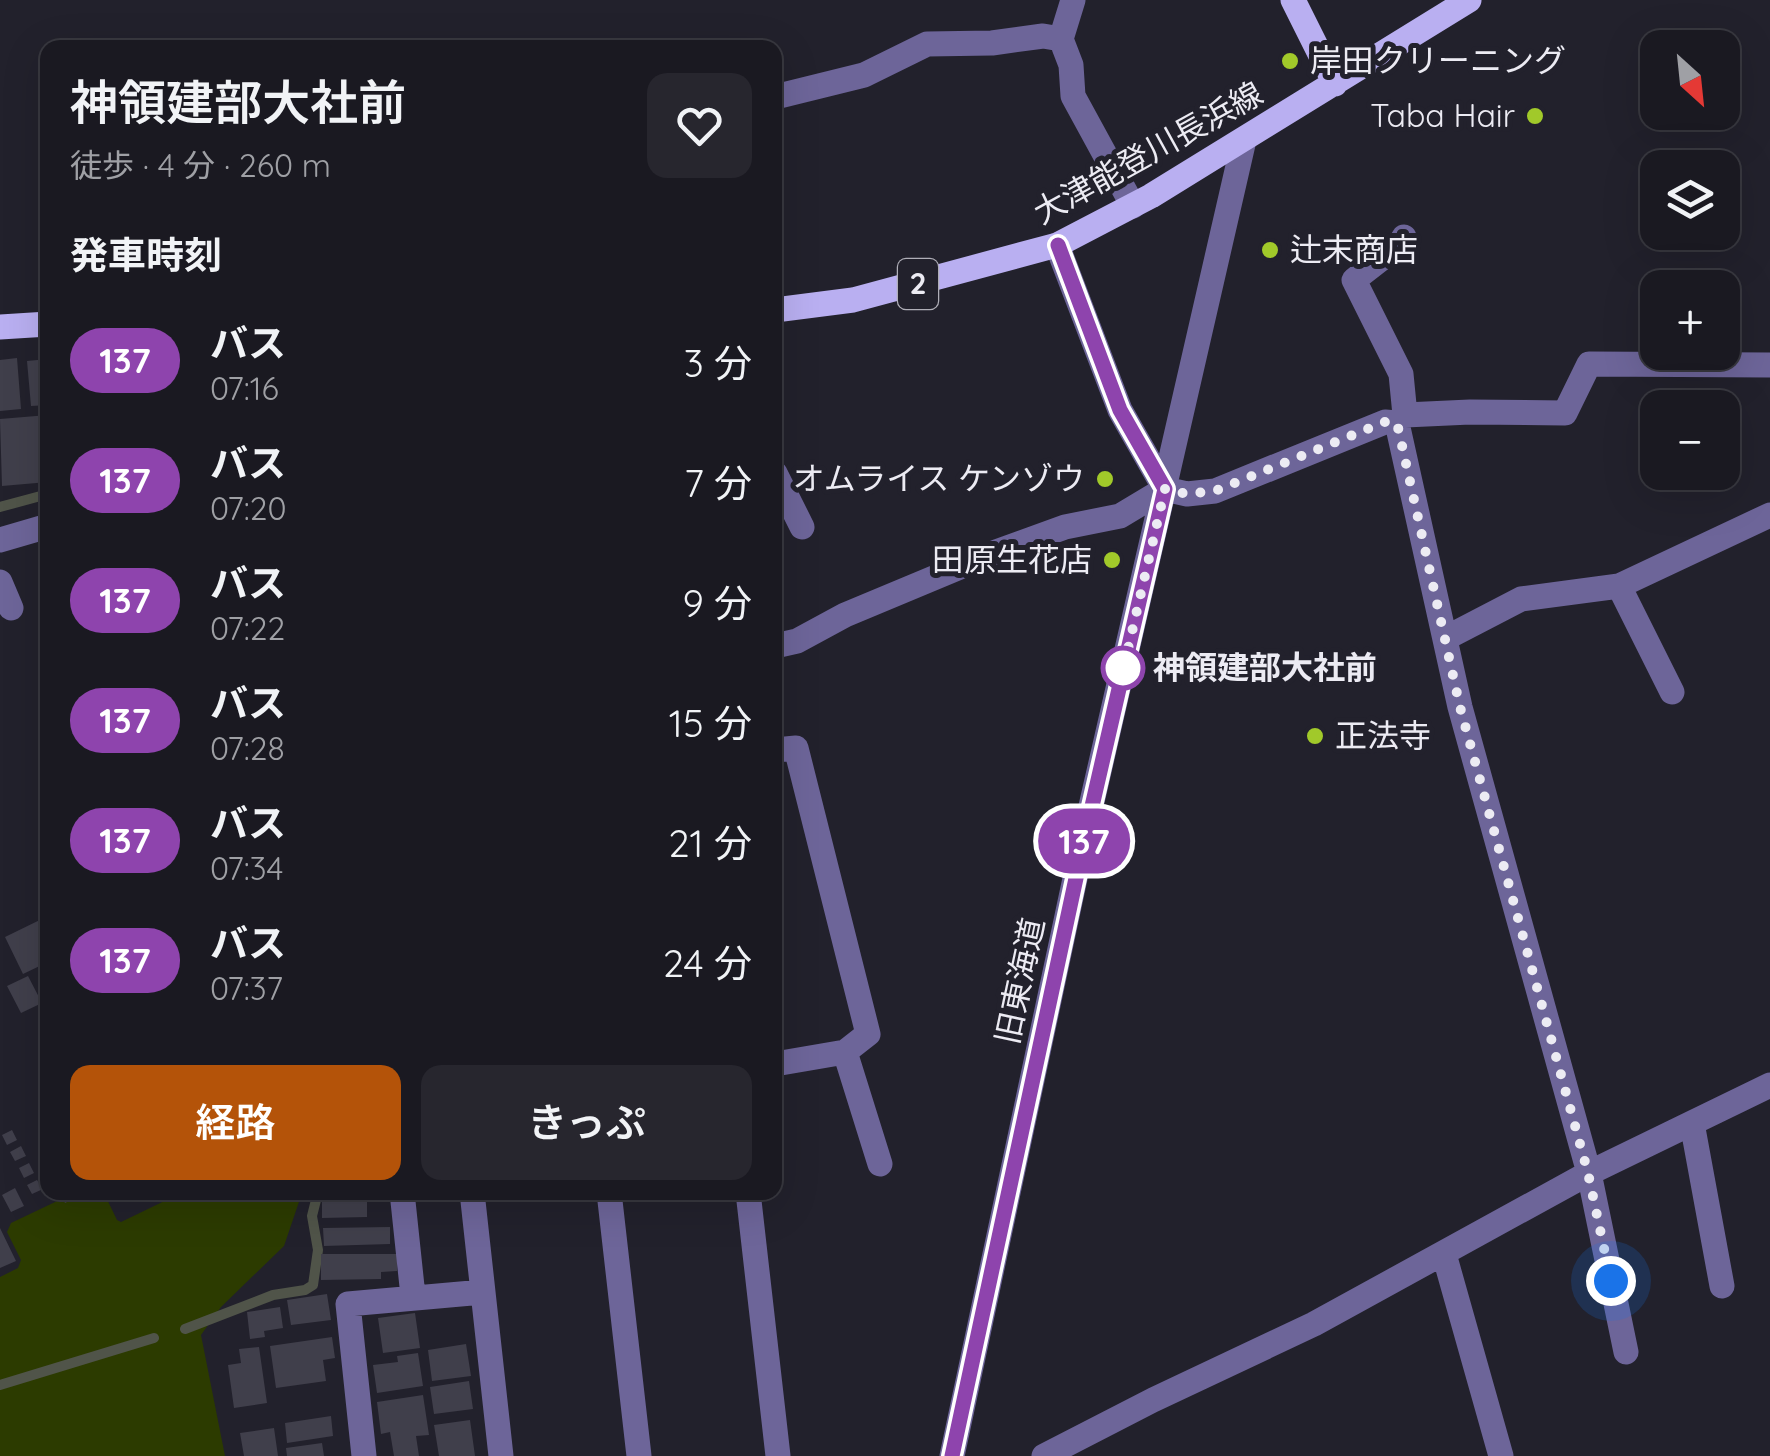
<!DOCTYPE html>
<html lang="ja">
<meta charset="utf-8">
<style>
body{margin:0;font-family:Quicksand,"Noto Sans JP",sans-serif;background:#27262e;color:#f1f3f6;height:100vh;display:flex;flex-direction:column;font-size:38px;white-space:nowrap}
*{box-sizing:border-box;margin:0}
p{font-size:32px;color:#9fa0a5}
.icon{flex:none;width:55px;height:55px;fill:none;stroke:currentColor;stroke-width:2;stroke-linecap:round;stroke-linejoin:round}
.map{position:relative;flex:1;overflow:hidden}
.drawer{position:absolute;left:40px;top:40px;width:742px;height:1160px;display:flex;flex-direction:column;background:#1a1921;border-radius:20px;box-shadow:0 10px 40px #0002,0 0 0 2px #38383f}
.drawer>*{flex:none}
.badge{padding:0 20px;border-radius:32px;font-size:35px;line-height:65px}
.needle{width:65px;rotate:153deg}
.fabs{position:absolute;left:1640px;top:30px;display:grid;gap:20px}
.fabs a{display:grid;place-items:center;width:100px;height:100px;border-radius:20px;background:#1a1921;box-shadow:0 10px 40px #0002,0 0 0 2px #38383f;font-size:50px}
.you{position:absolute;width:50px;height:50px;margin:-25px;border:8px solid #fff;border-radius:50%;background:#1a73e8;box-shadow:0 0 0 15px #1a73e833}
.map>.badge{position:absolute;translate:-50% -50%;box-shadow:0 0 0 5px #fff}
h2{padding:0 30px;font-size:38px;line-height:90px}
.round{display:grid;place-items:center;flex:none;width:105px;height:105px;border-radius:20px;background:#27262e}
.summary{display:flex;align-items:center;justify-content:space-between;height:170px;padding:0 30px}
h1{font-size:48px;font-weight:600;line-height:75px}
.primary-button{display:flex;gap:20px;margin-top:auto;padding:20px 30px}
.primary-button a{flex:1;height:115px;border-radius:20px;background:#b45309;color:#fff;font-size:40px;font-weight:600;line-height:115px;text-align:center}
.primary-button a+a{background:#27262e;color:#f1f3f6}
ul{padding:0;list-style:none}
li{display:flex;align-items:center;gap:30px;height:120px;padding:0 30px}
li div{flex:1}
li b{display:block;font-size:38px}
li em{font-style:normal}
li .badge{min-width:110px;font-weight:700;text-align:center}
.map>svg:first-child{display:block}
.green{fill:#2c3b00}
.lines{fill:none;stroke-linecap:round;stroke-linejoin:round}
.stream{stroke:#505449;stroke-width:10}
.building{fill:#403f4b}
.minor{stroke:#6d6599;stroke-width:25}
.major{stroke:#b9aff1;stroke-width:25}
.line-casing{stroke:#fff;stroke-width:22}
.line{stroke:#8e44ad;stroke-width:15}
.walk{stroke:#ecebf3;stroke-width:10;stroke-dasharray:0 18}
.poi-dot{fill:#a1c92a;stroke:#22212c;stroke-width:4}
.stop-dot{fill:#fff;stroke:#8e44ad;stroke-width:5}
.labels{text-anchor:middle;stroke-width:10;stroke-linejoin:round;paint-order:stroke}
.shield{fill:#22212c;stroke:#afaeb7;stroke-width:2.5}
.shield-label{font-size:30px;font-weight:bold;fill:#ecebf3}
.poi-label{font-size:32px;fill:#ecebf3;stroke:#22212c;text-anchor:start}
.street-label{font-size:32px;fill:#ecebf3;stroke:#22212c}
.stop-label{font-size:32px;font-weight:bold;fill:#ecebf3;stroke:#22212c;text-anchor:start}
</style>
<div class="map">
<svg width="1770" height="1456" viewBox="0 0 1770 1456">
<rect width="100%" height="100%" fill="#22212c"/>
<path class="green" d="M 74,1193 L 104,1193 L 117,1220 L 121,1222 L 181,1193 L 302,1193 L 284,1246 L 221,1307 L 201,1335 L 225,1456 L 0,1456 L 0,1277 L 18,1268 L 21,1260 L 7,1232 L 11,1223 Z"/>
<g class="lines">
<path class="stream" d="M 0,507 L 48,494
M 185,1329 L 273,1295 L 305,1290 L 313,1285 L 318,1250 L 312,1216 L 318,1192
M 0,1385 L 154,1338"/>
</g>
<path class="building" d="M 17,358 L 21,409 L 0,411 L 0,360 Z
M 48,359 L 48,405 L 31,406 L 27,361 Z
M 48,415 L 48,482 L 2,486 L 0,419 Z
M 48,916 L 48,962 L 23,974 L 5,937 Z
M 28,976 L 42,1003 L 21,1013 L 7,986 Z
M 12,1130 L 17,1140 L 7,1145 L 2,1135 Z
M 21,1146 L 26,1156 L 15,1161 L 10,1152 Z
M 29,1163 L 34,1173 L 24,1178 L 19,1168 Z
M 37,1180 L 43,1189 L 32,1194 L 27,1185 Z
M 15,1188 L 24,1206 L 11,1212 L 2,1195 Z
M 74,1192 L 77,1197 L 65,1203 L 61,1194 Z
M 322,1201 L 367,1201 L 367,1217 L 322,1218 Z
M 390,1227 L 390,1244 L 324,1246 L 323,1228 Z
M 0,1228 L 16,1261 L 0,1268 Z
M 321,1254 L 397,1254 L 397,1271 L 381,1272 L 381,1279 L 321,1280 Z
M 327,1294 L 331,1320 L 291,1325 L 287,1300 Z
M 280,1307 L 283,1328 L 264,1331 L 265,1337 L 250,1339 L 247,1312 Z
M 415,1313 L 420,1348 L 383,1353 L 378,1318 Z
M 332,1337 L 335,1358 L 323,1360 L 326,1381 L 276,1388 L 270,1346 Z
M 466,1344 L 471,1376 L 432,1381 L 428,1350 Z
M 259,1347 L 267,1403 L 234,1408 L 228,1365 L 241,1363 L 239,1349 Z
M 418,1353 L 423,1386 L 377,1393 L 373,1365 L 398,1362 L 397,1356 Z
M 469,1381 L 473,1409 L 434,1414 L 430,1387 Z
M 423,1395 L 429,1435 L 416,1436 L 419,1456 L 394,1456 L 390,1432 L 381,1434 L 377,1402 Z
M 331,1416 L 333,1436 L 287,1443 L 285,1423 Z
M 470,1420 L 475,1456 L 439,1456 L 434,1425 Z
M 274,1428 L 278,1456 L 244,1456 L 240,1433 Z
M 322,1443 L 324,1456 L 287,1456 L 286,1448 Z"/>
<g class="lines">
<path class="minor" d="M 1073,0 L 1061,39 L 1071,65 L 1073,96 L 1133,206
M 775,97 L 864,75 L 927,44 L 992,43 L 1043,36 L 1061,39
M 1404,237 L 1399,245 L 1354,280 L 1401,374 L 1405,415
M 1057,245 L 1120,410 L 1165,489
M 1397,423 L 1405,415 L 1470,412 L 1565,413 L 1589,364 L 1770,365
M 775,473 L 802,527
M 0,540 L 48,526
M 0,582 L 11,608
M 1619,586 L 1672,692
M 1446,638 L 1521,599 L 1619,586 L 1770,515
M 775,646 L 797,641 L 845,615 L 996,552 L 1065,527 L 1120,516 L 1165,489 L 1187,494 L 1215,491 L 1385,422 L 1397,423 L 1460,707 L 1589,1173 L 1626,1352
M 775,750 L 796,748 L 868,1034 L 845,1052 L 775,1064
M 845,1052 L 880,1164
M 1692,1123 L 1722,1286
M 402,1192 L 413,1296
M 472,1192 L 501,1456
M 609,1192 L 639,1456
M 748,1192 L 778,1456
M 1444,1254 L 1501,1456
M 364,1456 L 348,1304 L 483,1292
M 952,1456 L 1083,841 L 1244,140
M 1044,1456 L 1153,1400 L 1314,1324 L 1589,1173 L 1770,1085"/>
<path class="major" d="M 1293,0 L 1335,84
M 775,310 L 853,300 L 1057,245 L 1151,196 L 1469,0
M 0,327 L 48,324"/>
</g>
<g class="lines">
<defs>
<path id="line" d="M 952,1456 L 1084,841 L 1165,489 L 1120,410 L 1058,245"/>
</defs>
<use href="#line" class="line-casing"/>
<use href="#line" class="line"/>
<path class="walk" d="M 1123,668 L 1122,675 L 1165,489 L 1187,494 L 1215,491 L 1385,422 L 1397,423 L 1460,707 L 1588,1173 L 1611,1281"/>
</g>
<g class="poi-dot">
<circle cx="1290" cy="61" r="10"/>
<circle cx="1535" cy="116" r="10"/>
<circle cx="1270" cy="250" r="10"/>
<circle cx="1105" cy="479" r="10"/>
<circle cx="1112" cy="560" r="10"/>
<circle cx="1315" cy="736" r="10"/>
</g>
<circle class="stop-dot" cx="1123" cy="668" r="20"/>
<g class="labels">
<rect class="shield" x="898" y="259" width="40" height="50" rx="8"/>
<g class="shield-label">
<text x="918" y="294">2</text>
</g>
<g class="poi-label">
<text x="1310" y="72">岸田クリーニング</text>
<text x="1515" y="127" text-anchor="end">Taba Hair</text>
<text x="1290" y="261">辻末商店</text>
<text x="1085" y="490" text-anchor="end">オムライス ケンゾウ</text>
<text x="1092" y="571" text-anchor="end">田原生花店</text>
<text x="1335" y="747">正法寺</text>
</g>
<g class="street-label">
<text transform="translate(1148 153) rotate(-29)" y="11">大津能登川長浜線</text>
<text transform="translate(1020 981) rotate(-78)" y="11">旧東海道</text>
</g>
<g class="stop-label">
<text x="1153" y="679">神領建部大社前</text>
</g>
</g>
</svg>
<div class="fabs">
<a><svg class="needle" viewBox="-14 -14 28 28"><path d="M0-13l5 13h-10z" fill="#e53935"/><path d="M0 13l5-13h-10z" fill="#9fa0a5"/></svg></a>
<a><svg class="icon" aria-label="layers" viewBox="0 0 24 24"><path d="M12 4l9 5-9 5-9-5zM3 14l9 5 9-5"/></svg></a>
<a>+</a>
<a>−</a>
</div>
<div class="you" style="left:1611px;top:1281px"></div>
<b class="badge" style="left:1084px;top:841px;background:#8e44ad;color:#fff">137</b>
<section class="drawer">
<div class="summary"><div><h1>神領建部大社前</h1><p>徒歩 · 4 分 · 260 m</p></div><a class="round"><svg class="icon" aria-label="heart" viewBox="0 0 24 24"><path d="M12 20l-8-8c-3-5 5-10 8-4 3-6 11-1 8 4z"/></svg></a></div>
<h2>発車時刻</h2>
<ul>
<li><span class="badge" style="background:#8e44ad;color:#fff">137</span><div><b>バス</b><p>07:16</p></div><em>3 分</em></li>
<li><span class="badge" style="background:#8e44ad;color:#fff">137</span><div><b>バス</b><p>07:20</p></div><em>7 分</em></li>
<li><span class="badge" style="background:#8e44ad;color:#fff">137</span><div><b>バス</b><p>07:22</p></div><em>9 分</em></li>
<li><span class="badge" style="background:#8e44ad;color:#fff">137</span><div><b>バス</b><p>07:28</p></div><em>15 分</em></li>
<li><span class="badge" style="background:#8e44ad;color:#fff">137</span><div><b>バス</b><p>07:34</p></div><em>21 分</em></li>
<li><span class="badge" style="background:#8e44ad;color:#fff">137</span><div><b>バス</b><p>07:37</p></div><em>24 分</em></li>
</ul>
<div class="primary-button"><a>経路</a><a>きっぷ</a></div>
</section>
</div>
